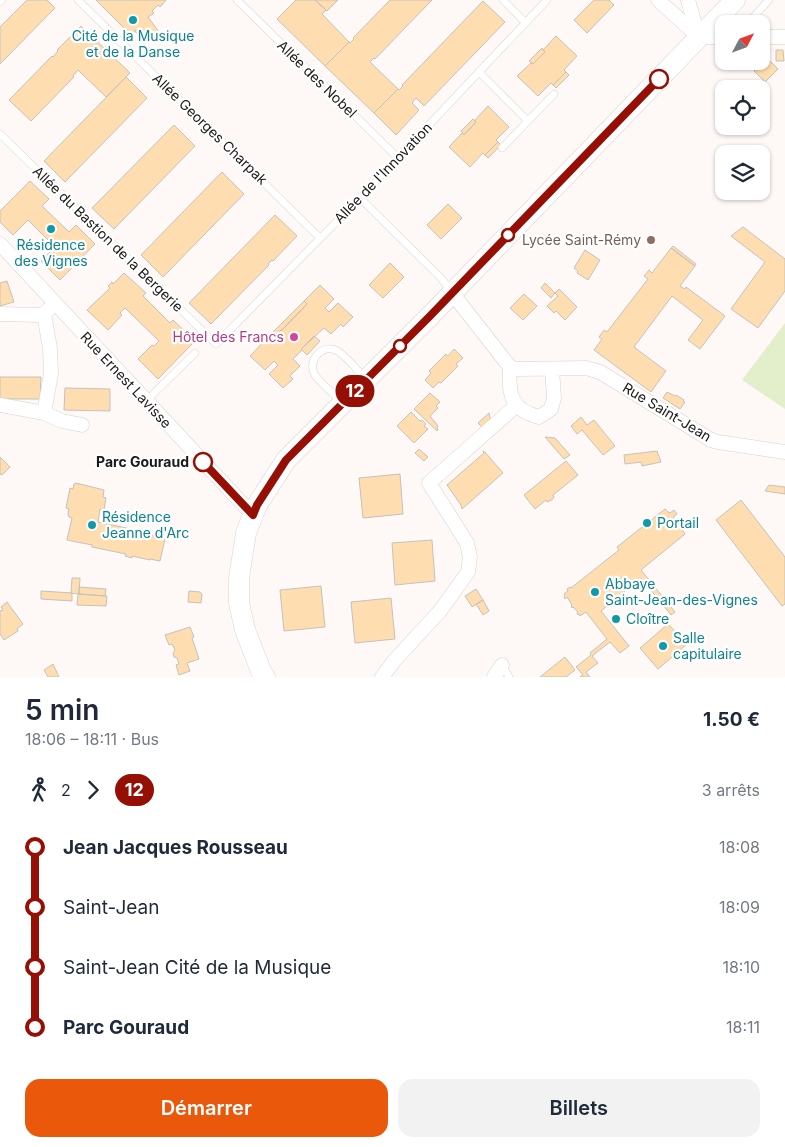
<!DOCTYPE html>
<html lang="fr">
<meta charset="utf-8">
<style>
body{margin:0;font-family:Inter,sans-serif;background:#f2f2f3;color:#1f2937;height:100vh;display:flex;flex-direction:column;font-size:19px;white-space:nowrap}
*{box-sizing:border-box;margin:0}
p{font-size:16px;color:#747a83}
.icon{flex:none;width:28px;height:28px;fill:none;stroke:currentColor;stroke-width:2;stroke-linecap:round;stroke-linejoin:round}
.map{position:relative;height:677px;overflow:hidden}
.sheet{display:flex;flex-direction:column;background:#fff;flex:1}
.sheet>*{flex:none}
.badge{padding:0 10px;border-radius:16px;font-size:18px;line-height:32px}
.needle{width:32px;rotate:49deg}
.controls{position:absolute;left:715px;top:15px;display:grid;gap:10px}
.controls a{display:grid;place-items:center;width:55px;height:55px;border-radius:10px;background:#fff;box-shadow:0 1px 4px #0004;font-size:25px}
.map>.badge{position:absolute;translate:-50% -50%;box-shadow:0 0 0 2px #fff}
.legs{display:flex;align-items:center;gap:8px;height:55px;padding:0 25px;font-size:16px}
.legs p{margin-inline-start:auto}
.headline{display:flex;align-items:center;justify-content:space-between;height:85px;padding:0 25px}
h1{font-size:28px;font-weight:600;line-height:38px}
.primary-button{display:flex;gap:10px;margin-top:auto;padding:10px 25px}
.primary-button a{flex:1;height:58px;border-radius:15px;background:#ea580c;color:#fff;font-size:20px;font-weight:600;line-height:58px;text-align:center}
.primary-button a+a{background:#f2f2f3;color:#1f2937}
ul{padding:0 25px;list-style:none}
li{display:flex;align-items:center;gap:18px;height:60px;font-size:19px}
li i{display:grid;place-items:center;width:8px;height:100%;margin:0 6px;background:currentColor}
li i::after{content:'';width:12px;height:12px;margin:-6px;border:4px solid;border-radius:50%;background:#fff}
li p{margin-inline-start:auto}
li:first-child i{background:linear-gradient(#0000 50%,currentColor 0)}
li:last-child i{background:linear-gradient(currentColor 50%,#0000 0)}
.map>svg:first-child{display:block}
.green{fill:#e3eeca}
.building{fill:#fedeb1;stroke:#c5c1bb}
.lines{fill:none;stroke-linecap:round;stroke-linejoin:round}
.lane-casing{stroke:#d7d1cd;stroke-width:8}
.street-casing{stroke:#d7d1cd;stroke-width:15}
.secondary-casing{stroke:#d7d1cd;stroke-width:21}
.lane{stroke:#fff;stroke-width:7}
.street{stroke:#fff;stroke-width:14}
.secondary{stroke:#fff;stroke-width:20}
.line-1-casing{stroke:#fff;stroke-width:11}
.line-1{stroke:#960f04;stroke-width:8}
.culture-dot{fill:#0f9aa8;stroke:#fff;stroke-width:2}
.stop-1-dot{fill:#fff;stroke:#960f04;stroke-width:2.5}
.education-dot{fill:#8d6e63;stroke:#fff;stroke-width:2}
.hotel-dot{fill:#d1479c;stroke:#fff;stroke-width:2}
.labels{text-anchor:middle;stroke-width:4.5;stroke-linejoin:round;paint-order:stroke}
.culture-label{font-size:14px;fill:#0d838f;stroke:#fff;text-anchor:start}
.street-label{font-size:14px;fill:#1b1918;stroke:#fff}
.education-label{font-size:14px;fill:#785e54;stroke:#fff;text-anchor:end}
.hotel-label{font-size:14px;fill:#b23c85;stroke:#fff;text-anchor:end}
.stop-label{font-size:14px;font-weight:bold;fill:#1b1918;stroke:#fff;text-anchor:end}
</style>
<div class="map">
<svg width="785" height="677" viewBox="0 0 785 677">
<rect width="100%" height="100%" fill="#fef9f6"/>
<path class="green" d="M 785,323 L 785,409 L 742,380 Z"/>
<path class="building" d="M 27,0 L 47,0 L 55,8 L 0,64 L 0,27 Z
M 96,0 L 166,0 L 160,7 L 158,5 L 152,11 L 154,13 L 148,17 L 159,32 L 158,38 L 136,33 L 135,30 L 131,35 Z
M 296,0 L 315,0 L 326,10 L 322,14 L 349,42 L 325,66 L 277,19 Z
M 315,0 L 338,0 L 327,11 Z
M 390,0 L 432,0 L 375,59 L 374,58 L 370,62 L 398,89 L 374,113 L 325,66 L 349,42 L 350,43 L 354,39 L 353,38 Z
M 594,0 L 609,0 L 614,5 L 587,33 L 574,20 Z
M 483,1 L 505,22 L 424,106 L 416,98 L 412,103 L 419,110 L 396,135 L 374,113 L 398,89 L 399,90 L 403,86 L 402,85 Z
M 81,26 L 130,73 L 106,97 L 78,70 L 73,76 L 74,77 L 31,121 L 9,100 L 52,56 L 53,57 L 58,51 L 57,50 Z
M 556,36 L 577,56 L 564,70 L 566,72 L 553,85 L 551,83 L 538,96 L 517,76 L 531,63 L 533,64 L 545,52 L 543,50 Z
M 542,48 L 545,52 L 533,64 L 529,61 Z
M 776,50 L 783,50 L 784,61 L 776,61 Z
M 767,58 L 778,69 L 765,82 L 754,71 Z
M 566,72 L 569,75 L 556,88 L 553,85 Z
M 126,77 L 147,98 L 65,182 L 44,161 Z
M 488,106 L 509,127 L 496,140 L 498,142 L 485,155 L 483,153 L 470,167 L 449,147 L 462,133 L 464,135 L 476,122 L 475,120 Z
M 473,119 L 476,122 L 464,135 L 461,131 Z
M 174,125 L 195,146 L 114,229 L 92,208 Z
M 498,142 L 501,145 L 488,158 L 485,155 Z
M 222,172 L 244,194 L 163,277 L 141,255 Z
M 30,181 L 49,199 L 42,206 L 69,232 L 76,225 L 95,244 L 60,280 L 41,261 L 55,247 L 28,220 L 13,235 L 0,222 L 0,211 Z
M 448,204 L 462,218 L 441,239 L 427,225 Z
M 275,215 L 297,236 L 273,261 L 272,260 L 268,264 L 269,265 L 211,324 L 189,303 Z
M 743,227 L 785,259 L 785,291 L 758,328 L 731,309 L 765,262 L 731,236 Z
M 673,246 L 696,264 L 695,266 L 671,248 Z
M 671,248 L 695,266 L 680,286 L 685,289 L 686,287 L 725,316 L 700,349 L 688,340 L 703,320 L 672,296 L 634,347 L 666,371 L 651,392 L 594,350 L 602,339 L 599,337 L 604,330 L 607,332 L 648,279 L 644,276 L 649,270 L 652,273 Z
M 585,250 L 600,260 L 588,280 L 577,273 L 578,271 L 574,268 Z
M 390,263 L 404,277 L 383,298 L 369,285 Z
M 124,273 L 146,293 L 143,296 L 170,323 L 173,320 L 195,341 L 158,379 L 138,359 L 152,345 L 154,346 L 159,341 L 125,308 L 120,313 L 122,315 L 108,330 L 87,310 L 110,288 L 108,286 L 112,282 L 113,284 Z
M 7,281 L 14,302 L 0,306 L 0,283 Z
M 545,283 L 555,293 L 551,298 L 541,288 Z
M 320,285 L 334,299 L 325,308 L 329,312 L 338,303 L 353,317 L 343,327 L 341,324 L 331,334 L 324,328 L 301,349 L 302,350 L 293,359 L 300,366 L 290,376 L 293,379 L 283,388 L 269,374 L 278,365 L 274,361 L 265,370 L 250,356 L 269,336 L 272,339 L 281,330 L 282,330 L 307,304 L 304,301 Z
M 559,289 L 577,307 L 565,320 L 556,311 L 554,313 L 547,306 L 558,296 L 555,293 Z
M 524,294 L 537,306 L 523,320 L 510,308 Z
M 304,301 L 307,304 L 282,330 L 281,330 L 272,339 L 269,336 Z
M 314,336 L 320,341 L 307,355 L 301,349 Z
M 454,349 L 463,358 L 456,364 L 458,366 L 441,383 L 439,382 L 433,388 L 425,380 L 431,373 L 429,371 L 446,354 L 448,356 Z
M 0,377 L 41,377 L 40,399 L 0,399 Z
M 65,388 L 110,389 L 110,411 L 64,410 Z
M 667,392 L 675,396 L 676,395 L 684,400 L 683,401 L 685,402 L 680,409 L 663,398 Z
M 430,393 L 440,402 L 436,406 L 438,408 L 430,416 L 438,426 L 437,428 L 438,429 L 437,431 L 414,409 Z
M 411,412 L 420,421 L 422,420 L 426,424 L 424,426 L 428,429 L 414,443 L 397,426 Z
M 489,413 L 491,422 L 484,429 L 478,423 Z
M 581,417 L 587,425 L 594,420 L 615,446 L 603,455 L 582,430 L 577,434 L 571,426 Z
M 545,437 L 555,438 L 570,455 L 564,459 Z
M 419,449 L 428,457 L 424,461 L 415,453 Z
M 484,451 L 503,473 L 462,509 L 461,506 L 461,505 L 447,485 L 484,453 L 483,452 Z
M 657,451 L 661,462 L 642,466 L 641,462 L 625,464 L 624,455 Z
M 0,457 L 10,467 L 2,475 L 0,474 Z
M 566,461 L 578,475 L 553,495 L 554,497 L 552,500 L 547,502 L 546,500 L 535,509 L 524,495 Z
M 400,474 L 403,514 L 363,518 L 359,478 Z
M 76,483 L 104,490 L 103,497 L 106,498 L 104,510 L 100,509 L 98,522 L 131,529 L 131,532 L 136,533 L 136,531 L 165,539 L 160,561 L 150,559 L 150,560 L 132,556 L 132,558 L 125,556 L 126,554 L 92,547 L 92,545 L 67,540 L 72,518 L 69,517 L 68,514 L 69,509 L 66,508 L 70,488 L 73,489 L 74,484 Z
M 769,485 L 785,487 L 785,494 L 765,491 Z
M 741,500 L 785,557 L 785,604 L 782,606 L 716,520 Z
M 665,509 L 668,512 L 670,513 L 674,510 L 677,514 L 674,516 L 674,519 L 677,524 L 680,524 L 683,521 L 686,525 L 683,528 L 683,531 L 685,534 L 641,570 L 675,612 L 671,615 L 641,578 L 601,611 L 629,646 L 620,653 L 610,642 L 592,656 L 598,663 L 586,672 L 590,677 L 580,677 L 583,675 L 576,667 L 591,655 L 590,653 L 607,639 L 586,612 L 580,616 L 579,614 L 578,615 L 577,613 L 578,612 L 573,607 L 572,608 L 571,606 L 572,605 L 567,597 L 565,599 L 564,597 L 565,595 L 564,594 L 568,591 L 567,589 L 570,587 L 571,588 L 619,550 L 617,547 Z
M 432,540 L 435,581 L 395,585 L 392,543 Z
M 72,578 L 80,578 L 79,594 L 71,593 Z
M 321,586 L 325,627 L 284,631 L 280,590 Z
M 79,587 L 106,589 L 105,596 L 79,594 Z
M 476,589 L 483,600 L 472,607 L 465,596 Z
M 41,591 L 72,593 L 72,601 L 41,599 Z
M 189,591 L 200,592 L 202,594 L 201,603 L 188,602 Z
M 78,594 L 107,596 L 106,606 L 77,605 Z
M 391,598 L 395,639 L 355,643 L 351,602 Z
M 483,600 L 489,611 L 483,615 L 476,604 Z
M 7,602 L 23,624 L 17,629 L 18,631 L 4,640 L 0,634 L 0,611 L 3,610 L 1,607 Z
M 668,624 L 687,644 L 658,669 L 640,648 Z
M 190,627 L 194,637 L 192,638 L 199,659 L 187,663 L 190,671 L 179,675 L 176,665 L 179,664 L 177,658 L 174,657 L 173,653 L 175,650 L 172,644 L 169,645 L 165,635 Z
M 565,657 L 575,670 L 566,677 L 540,677 Z
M 53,664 L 59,677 L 48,677 L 44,670 Z"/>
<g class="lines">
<defs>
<path id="lane" d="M 78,0 L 320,238
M 237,0 L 398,158
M 503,0 L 525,22
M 0,2 L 2,0
M 747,24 L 769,0
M 479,72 L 528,121 L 554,94
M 0,134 L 216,344 L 360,198 L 547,0
M 502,148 L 528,121
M 360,198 L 441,278 L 451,291
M 146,401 L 195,353
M 343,402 C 335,395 321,384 315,375 C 306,360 324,341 339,352 C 349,359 357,370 366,379
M 502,665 L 509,677"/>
<path id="street" d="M 658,0 L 699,37
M 688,0 L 698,35
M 699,37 L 724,37
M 761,37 L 785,37
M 0,244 L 253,515
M 452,293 L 510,367 L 517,369 L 586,368 L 600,372 L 711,440 L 718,442 L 785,452
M 0,314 L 38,315 L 44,314 L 49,309
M 44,314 L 50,348 L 51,374 L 44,413
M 510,367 C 508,392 510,410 539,417 L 551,409 L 554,398 L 552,369
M 0,405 L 44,413 L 62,421 L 82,425
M 382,677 L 394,661 L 440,611 L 468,572 L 470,557 L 467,543 L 429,483 L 517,405
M 494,677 L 502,665"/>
<path id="secondary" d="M 265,677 L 261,671 L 245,630 L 239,603 L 239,578 L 246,533 L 257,505 L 286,460 L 430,316 L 735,0"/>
</defs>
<use href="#lane" class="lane-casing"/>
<use href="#street" class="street-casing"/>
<use href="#secondary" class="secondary-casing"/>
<use href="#lane" class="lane"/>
<use href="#street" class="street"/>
<use href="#secondary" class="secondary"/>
</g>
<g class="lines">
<defs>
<path id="line-1" d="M 203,462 L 253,515 L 257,505 L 286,460 L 430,316 L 659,79"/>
</defs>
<use href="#line-1" class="line-1-casing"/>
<use href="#line-1" class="line-1"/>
</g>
<g class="culture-dot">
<circle cx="133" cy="20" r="5"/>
<circle cx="51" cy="229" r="5"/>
<circle cx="647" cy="523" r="5"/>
<circle cx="92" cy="525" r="5"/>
<circle cx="595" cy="592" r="5"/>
<circle cx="616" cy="619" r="5"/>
<circle cx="663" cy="646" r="5"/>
</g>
<g class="stop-1-dot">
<circle cx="659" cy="79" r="9"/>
<circle cx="508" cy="235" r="6"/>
<circle cx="400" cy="346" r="6"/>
<circle cx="203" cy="462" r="9"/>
</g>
<circle class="education-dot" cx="651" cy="240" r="5"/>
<circle class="hotel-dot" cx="294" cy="337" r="5"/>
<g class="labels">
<g class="culture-label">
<text x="133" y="41" text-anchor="middle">Cité de la Musique<tspan x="133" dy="16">et de la Danse</tspan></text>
<text x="51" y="250" text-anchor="middle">Résidence<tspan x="51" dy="16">des Vignes</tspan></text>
<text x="102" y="522">Résidence<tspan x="102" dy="16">Jeanne d'Arc</tspan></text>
<text x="657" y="528">Portail</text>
<text x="605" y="589">Abbaye<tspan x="605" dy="16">Saint-Jean-des-Vignes</tspan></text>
<text x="626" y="624">Cloître</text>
<text x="673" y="643">Salle<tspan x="673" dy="16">capitulaire</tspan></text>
</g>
<g class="street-label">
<text transform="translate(317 79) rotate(44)" y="5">Allée des Nobel</text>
<text transform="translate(210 129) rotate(44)" y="5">Allée Georges Charpak</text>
<text transform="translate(383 173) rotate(-46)" y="5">Allée de l'Innovation</text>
<text transform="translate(108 239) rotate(44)" y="5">Allée du Bastion de la Bergerie</text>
<text transform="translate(126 380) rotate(47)" y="5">Rue Ernest Lavisse</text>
<text transform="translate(667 412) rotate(31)" y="5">Rue Saint-Jean</text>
</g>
<g class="education-label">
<text x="641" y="245">Lycée Saint-Rémy</text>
</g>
<g class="hotel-label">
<text x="284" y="342">Hôtel des Francs</text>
</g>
<g class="stop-label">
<text x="189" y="467">Parc Gouraud</text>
</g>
</g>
</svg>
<div class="controls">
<a><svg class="needle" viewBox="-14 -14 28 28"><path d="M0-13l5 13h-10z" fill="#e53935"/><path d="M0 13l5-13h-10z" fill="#747a83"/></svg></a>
<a><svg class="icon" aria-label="locate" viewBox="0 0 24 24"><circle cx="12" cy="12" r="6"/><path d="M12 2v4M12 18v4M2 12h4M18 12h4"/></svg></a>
<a><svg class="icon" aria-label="layers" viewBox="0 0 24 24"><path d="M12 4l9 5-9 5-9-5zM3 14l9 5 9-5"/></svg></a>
</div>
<b class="badge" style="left:355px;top:391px;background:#960f04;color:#fff">12</b>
</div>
<section class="sheet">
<div class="headline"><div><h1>5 min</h1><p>18:06 – 18:11 · Bus</p></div><b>1.50 €</b></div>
<div class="legs"><svg class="icon" aria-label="walk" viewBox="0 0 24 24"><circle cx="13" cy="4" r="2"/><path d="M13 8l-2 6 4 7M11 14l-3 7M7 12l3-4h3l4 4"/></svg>2<svg class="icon" aria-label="forward" viewBox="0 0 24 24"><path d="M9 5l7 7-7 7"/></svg><b class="badge" style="background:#960f04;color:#fff">12</b><p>3 arrêts</p></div>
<ul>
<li><i style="color:#960f04"></i><b>Jean Jacques Rousseau</b><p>18:08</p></li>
<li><i style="color:#960f04"></i><span>Saint-Jean</span><p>18:09</p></li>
<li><i style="color:#960f04"></i><span>Saint-Jean Cité de la Musique</span><p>18:10</p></li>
<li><i style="color:#960f04"></i><b>Parc Gouraud</b><p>18:11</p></li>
</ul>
<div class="primary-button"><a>Démarrer</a><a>Billets</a></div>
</section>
